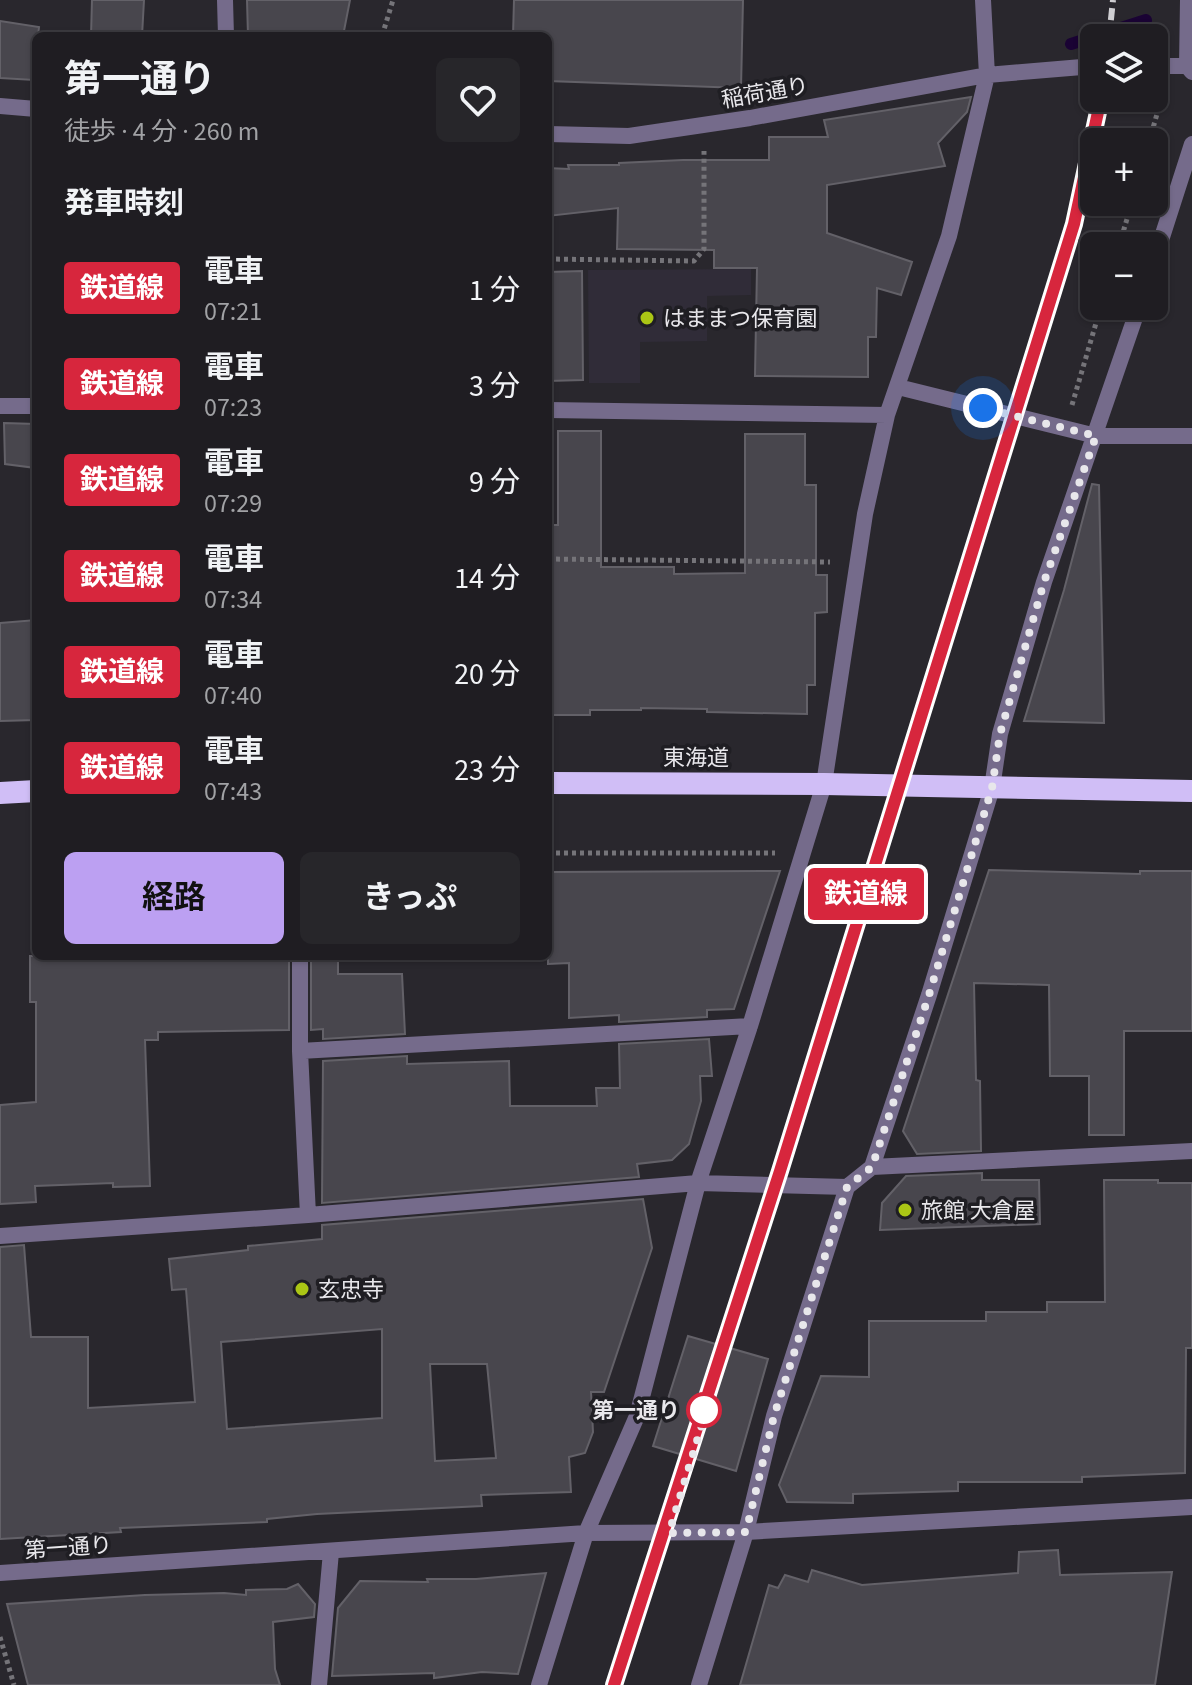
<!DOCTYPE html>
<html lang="ja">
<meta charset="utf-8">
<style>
body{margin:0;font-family:"Source Sans 3","Noto Sans JP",sans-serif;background:#27262a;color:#f1f3f6;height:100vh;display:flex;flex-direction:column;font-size:30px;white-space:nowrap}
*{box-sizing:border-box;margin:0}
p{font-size:26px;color:#a1a2a5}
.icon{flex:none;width:44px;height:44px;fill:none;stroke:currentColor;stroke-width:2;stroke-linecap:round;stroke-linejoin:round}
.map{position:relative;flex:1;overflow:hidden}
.panel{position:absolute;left:32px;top:32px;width:520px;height:928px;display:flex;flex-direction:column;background:#1f1d22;border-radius:12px;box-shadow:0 2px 6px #0004,0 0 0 2px #3c3b40}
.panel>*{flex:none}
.badge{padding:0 16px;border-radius:6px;font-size:28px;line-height:52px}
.buttons{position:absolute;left:1080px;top:24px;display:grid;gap:16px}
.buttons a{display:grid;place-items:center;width:88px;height:88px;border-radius:12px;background:#1f1d22;box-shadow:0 2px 6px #0004,0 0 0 2px #3c3b40;font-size:40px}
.you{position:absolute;width:40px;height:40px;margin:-20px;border:6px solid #fff;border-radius:50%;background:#1a73e8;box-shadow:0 0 0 12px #1a73e833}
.map>.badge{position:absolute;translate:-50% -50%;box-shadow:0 0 0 4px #fff}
h2{padding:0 32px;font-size:30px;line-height:72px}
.round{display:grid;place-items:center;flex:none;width:84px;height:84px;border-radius:12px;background:#27262a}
.headline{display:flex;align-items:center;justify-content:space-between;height:136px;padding:0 32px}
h1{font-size:38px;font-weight:700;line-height:60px}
.button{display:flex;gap:16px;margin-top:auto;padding:16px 32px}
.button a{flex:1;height:92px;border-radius:12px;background:#bca0f2;color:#111;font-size:32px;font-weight:700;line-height:92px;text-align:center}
.button a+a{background:#27262a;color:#f1f3f6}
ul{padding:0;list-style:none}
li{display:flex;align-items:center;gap:24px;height:96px;padding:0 32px}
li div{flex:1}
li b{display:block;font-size:30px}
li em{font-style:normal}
li .badge{min-width:88px;font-weight:700;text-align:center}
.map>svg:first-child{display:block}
.built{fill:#302c38}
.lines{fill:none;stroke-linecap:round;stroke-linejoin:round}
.stream{stroke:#1a0334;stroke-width:12}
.building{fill:#48464d;stroke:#636168;stroke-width:2;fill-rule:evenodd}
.path{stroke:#757479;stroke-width:5;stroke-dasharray:4 4;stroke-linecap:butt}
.minor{stroke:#756b8b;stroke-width:16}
.tertiary{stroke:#756b8b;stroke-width:16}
.trunk{stroke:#d0bef6;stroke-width:22}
.rail{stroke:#cfced2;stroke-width:6;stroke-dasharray:12 6;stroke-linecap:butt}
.line-casing{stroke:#fff;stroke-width:18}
.line{stroke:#d7263d;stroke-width:12}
.walk{stroke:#e8e7eb;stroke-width:8;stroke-dasharray:0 14.4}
.poi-dot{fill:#abc615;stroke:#1f1e23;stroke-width:3}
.stop-dot{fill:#fff;stroke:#d7263d;stroke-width:4}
.labels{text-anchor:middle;stroke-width:7;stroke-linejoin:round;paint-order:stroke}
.street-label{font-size:22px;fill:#e8e7eb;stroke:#1f1e23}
.poi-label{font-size:22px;fill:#e8e7eb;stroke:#1f1e23;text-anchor:start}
.stop-label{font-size:22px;font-weight:bold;fill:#e8e7eb;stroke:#1f1e23;text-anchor:end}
</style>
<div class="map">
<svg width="1192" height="1685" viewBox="0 0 1192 1685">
<rect width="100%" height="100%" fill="#29272d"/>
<path class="built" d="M 751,269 L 751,295 L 707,296 L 707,341 L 640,342 L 640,383 L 589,383 L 588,270 Z"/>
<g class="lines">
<path class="stream" d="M 1071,44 L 1146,20"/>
</g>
<path class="building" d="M 92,0 L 144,0 L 142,36 L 91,36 Z
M 247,0 L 350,0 L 343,36 L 248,36 Z
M 514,0 L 743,0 L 741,88 L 548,81 L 548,36 L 513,36 Z
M 0,21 L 39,27 L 38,36 L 36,36 L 34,80 L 0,78 Z
M 971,97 L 967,112 L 938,143 L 945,166 L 827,185 L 827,233 L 912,262 L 901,295 L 877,288 L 876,337 L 868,337 L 868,377 L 755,376 L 757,268 L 714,268 L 714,250 L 617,249 L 618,208 L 548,216 L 548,168 L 569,169 L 568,165 L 619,165 L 619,163 L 683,160 L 769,160 L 769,137 L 828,137 L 824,120 Z
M 582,271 L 583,380 L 548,381 L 548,272 Z
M 4,423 L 36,424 L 36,468 L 5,464 Z
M 558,431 L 601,431 L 601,567 L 674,567 L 674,574 L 745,573 L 745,434 L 805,434 L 805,485 L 816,485 L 816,575 L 827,575 L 827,612 L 815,613 L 815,685 L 807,685 L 807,714 L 707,712 L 707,709 L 641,708 L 641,710 L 590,710 L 590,715 L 548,715 L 548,525 L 558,525 Z
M 1092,484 L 1099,485 L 1104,723 L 1024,721 L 1064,590 Z
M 36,620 L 36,720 L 0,721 L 0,623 Z
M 989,870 L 1140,874 L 1140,871 L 1192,871 L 1192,1031 L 1124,1031 L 1124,1135 L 1089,1135 L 1089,1076 L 1050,1076 L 1049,985 L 974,983 L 976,1080 L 980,1081 L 981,1151 L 917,1154 L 903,1131 Z
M 780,871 L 734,1009 L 707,1010 L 707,1017 L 619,1022 L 619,1015 L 569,1018 L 569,963 L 548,964 L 548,872 Z
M 30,956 L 289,956 L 289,1030 L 158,1032 L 158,1040 L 145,1040 L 150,1186 L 113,1187 L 113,1183 L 35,1186 L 36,1202 L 0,1204 L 0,1105 L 36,1102 L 36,1002 L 30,1002 Z
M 311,956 L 338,956 L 338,974 L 402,974 L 405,1034 L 323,1039 L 323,1029 L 311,1030 Z
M 709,1039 L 712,1076 L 700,1076 L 701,1101 L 689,1144 L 672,1160 L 637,1164 L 639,1177 L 322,1203 L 323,1061 L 407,1056 L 407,1064 L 509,1061 L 510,1106 L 597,1106 L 596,1088 L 620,1088 L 619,1044 Z
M 982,1173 L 982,1180 L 1039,1180 L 1040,1224 L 880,1230 L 882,1203 L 906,1176 Z
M 1104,1180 L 1158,1180 L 1158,1183 L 1192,1183 L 1192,1348 L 1186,1348 L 1185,1473 L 1082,1477 L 1082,1482 L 958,1482 L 958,1491 L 853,1494 L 853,1503 L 787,1502 L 779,1485 L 821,1376 L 869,1377 L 869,1321 L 986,1321 L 986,1312 L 1047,1312 L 1047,1302 L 1105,1302 Z
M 643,1199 L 652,1248 L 604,1392 L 591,1392 L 593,1432 L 585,1453 L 569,1457 L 571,1492 L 481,1495 L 482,1506 L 317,1514 L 267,1519 L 267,1522 L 120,1528 L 121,1532 L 0,1539 L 0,1247 L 24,1245 L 31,1337 L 88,1337 L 88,1408 L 195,1402 L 186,1289 L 172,1290 L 169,1259 L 248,1250 L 248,1246 L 322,1239 L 322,1225 ZM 382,1329 L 382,1418 L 227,1429 L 221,1342 ZM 430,1364 L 487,1364 L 496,1458 L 435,1461 Z
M 688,1336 L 768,1359 L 736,1471 L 653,1446 Z
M 1058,1550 L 1060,1575 L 1172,1572 L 1155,1685 L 740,1685 L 769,1585 L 778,1588 L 785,1575 L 808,1582 L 812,1570 L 862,1585 L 1018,1573 L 1019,1552 Z
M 546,1573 L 518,1674 L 482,1672 L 434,1678 L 434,1673 L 332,1676 L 338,1608 L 360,1581 L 428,1582 L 427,1579 L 476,1579 Z
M 298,1584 L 315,1604 L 314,1617 L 273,1622 L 275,1669 L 280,1685 L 28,1685 L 7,1604 L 145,1595 L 224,1593 L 246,1595 L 246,1590 L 287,1589 Z"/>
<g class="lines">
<path class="path" d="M 382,36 L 393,0
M 1149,142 L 1161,100
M 1119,246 L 1132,202
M 548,259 L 694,261 L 704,249 L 704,151
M 1072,405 L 1101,306
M 548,559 L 830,562
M 548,853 L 775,853
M 678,1505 L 710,1398 L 718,1401
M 0,1637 L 14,1685"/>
<path class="minor" d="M 225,0 L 226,36
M 1188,0 L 1187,66 L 1192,72
M 1154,66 L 1192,66
M 0,106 L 36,109
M 548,134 L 629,136 L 750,118 L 987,75 L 1094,66
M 1154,262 L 1192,144
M 898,387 L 1096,436 L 1192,436
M 0,406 L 36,406
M 548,410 L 887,415
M 300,956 L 300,1051 L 308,1215
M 300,1051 L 750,1026
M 872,1167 L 1192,1151
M 0,1236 L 308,1215 L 698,1183 L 847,1187
M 0,1573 L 586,1533 L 746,1532
M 319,1685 L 331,1552
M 539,1685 L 586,1533 L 637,1416 L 698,1183 L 750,1026 L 824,784 L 865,514 L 887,415 L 949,236 L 987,75 L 983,0
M 699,1685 L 746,1532 L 774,1416 L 847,1187 L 872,1167 L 929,995 L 992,788 L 1000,734 L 1044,582 L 1139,306"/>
<path class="tertiary" d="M 746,1532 L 1192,1507"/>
<path class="trunk" d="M 548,783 L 824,784 L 1192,791
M 0,793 L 36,791"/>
<path class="rail" d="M 1109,38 L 1113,0
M 614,1685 C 773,1200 923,712 1074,224 L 1101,98"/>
</g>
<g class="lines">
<defs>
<path id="line" d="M 614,1685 L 780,1171 L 1074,224 L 1101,98"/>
</defs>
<use href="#line" class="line-casing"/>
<use href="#line" class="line"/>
<path class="walk" d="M 704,1410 L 710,1398 L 669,1533 L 746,1532 L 774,1416 L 847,1187 L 872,1167 L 929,995 L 992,788 L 1000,734 L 1044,582 L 1096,436 L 983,408"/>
</g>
<g class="poi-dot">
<circle cx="647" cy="318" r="8"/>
<circle cx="905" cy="1210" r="8"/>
<circle cx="302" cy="1289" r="8"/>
</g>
<circle class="stop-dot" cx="704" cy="1410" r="16"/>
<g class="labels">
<g class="street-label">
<text transform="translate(765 92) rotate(-10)" y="8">稲荷通り</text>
<text x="696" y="765">東海道</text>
<text transform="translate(68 1547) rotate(-4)" y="8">第一通り</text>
</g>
<g class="poi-label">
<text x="663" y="326">はままつ保育園</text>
<text x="921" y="1218">旅館 大倉屋</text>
<text x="318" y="1297">玄忠寺</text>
</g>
<g class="stop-label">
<text x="680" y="1418">第一通り</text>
</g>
</g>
</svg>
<div class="buttons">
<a><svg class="icon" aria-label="layers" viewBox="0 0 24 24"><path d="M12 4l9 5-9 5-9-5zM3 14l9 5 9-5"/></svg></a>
<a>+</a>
<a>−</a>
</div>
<div class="you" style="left:983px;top:408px"></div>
<b class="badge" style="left:866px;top:894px;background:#d7263d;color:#fff">鉄道線</b>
<section class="panel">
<div class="headline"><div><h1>第一通り</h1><p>徒歩 · 4 分 · 260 m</p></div><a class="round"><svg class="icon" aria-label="heart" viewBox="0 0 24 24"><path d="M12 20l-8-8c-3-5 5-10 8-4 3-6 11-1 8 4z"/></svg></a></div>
<h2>発車時刻</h2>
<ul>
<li><span class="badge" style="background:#d7263d;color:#fff">鉄道線</span><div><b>電車</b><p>07:21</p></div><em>1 分</em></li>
<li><span class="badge" style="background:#d7263d;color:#fff">鉄道線</span><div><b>電車</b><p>07:23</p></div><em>3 分</em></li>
<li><span class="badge" style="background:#d7263d;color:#fff">鉄道線</span><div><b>電車</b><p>07:29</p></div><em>9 分</em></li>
<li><span class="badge" style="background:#d7263d;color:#fff">鉄道線</span><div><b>電車</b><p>07:34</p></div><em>14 分</em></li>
<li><span class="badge" style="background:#d7263d;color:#fff">鉄道線</span><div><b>電車</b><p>07:40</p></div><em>20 分</em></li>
<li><span class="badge" style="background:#d7263d;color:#fff">鉄道線</span><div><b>電車</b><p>07:43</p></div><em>23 分</em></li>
</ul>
<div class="button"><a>経路</a><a>きっぷ</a></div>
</section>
</div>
